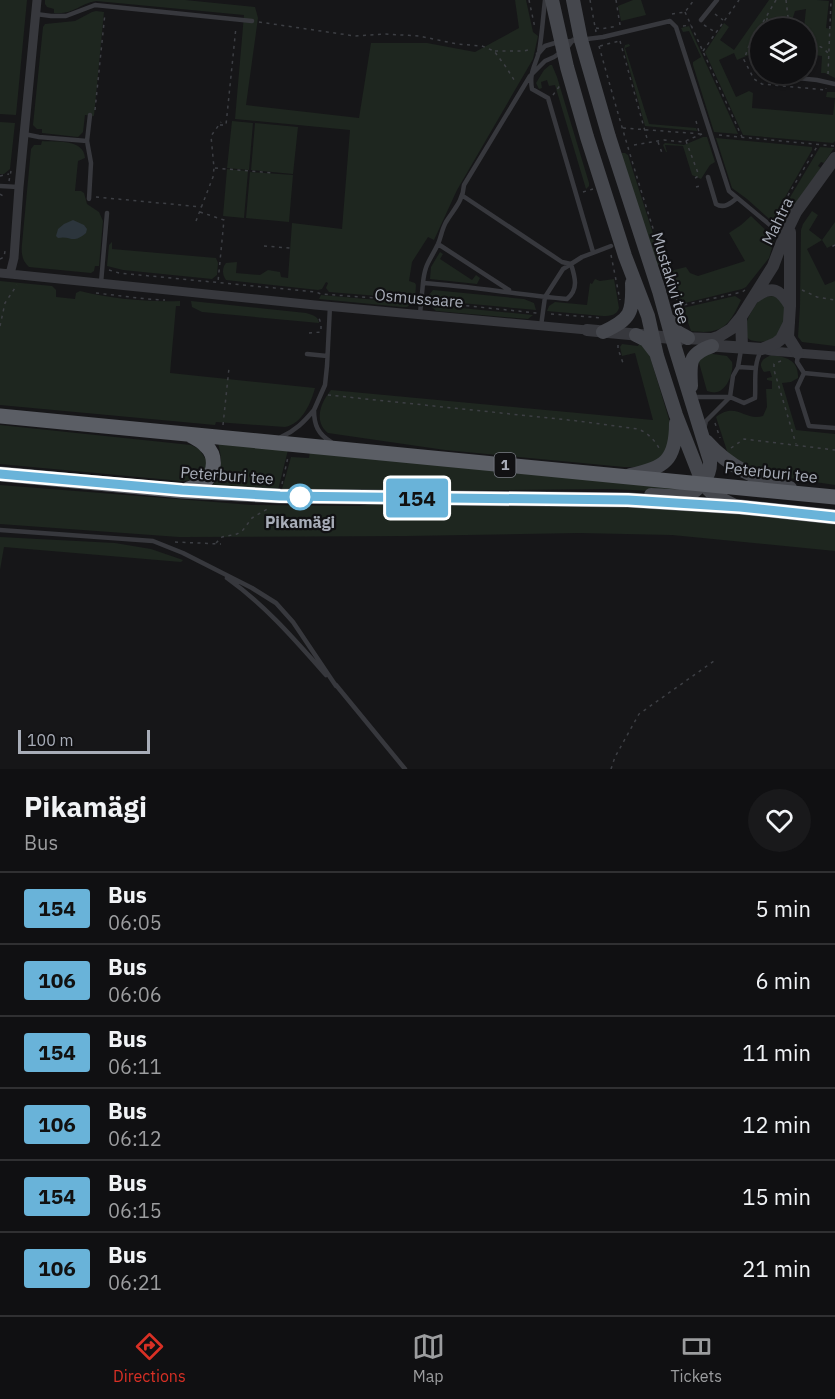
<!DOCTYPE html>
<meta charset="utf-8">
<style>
body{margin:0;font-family:"IBM Plex Sans",sans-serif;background:#19191b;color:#f1f3f6;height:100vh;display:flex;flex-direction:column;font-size:22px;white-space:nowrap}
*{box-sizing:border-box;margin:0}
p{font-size:20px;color:#9c9d9f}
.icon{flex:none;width:33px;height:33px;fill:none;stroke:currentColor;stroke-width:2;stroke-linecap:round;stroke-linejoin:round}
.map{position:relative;height:769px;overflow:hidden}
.side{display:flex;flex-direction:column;background:#101012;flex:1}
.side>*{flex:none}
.badge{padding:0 12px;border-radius:4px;font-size:21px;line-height:39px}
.buttons{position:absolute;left:750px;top:18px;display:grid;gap:12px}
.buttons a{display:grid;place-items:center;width:66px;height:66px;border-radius:50%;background:#101012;box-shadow:0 2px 4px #0004,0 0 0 2px #303032;font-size:30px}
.scale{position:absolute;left:18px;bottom:15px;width:132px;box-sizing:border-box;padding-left:6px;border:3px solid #a8adb8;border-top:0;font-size:16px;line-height:21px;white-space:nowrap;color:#a8adb8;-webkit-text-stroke:4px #111113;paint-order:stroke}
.map>.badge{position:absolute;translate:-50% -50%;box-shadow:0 0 0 3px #fff}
.round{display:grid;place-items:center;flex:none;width:63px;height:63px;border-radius:32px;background:#19191b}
.headline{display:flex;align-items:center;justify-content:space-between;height:102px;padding:0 24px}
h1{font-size:28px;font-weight:700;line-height:45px}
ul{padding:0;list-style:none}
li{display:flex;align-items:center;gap:18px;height:72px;padding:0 24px;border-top:2px solid #303032}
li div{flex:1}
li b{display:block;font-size:22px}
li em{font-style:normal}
li .badge{min-width:66px;font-weight:700;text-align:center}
.dock{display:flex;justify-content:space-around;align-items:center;height:84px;border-top:2px solid #303032;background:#101012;font-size:16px;color:#9c9d9f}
.dock a{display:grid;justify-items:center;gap:3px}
.dock .current{color:#d93025}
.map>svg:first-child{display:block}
.green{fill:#1e261f}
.water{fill:#2c353c}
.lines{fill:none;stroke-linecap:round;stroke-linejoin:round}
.path{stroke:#3d3f44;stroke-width:1.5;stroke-dasharray:3 4.5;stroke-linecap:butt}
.service{stroke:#37383d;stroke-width:4.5}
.minor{stroke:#37383d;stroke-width:9}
.tertiary{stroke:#37383d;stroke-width:12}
.secondary{stroke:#45474d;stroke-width:14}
.trunk{stroke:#5b5e65;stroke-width:15}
.line-casing{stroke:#fff;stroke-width:14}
.line{stroke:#69b3d9;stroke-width:9}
.stop-dot{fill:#fff;stroke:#69b3d9;stroke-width:3}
.labels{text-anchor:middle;stroke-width:4.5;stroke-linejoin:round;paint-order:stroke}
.shield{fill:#111113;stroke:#7b7e86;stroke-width:1.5}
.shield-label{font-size:15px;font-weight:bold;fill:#a8adb8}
.street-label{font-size:16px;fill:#a8adb8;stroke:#111113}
.stop-label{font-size:16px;font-weight:bold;fill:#a8adb8;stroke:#111113}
</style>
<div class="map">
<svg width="835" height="769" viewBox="0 0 835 769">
<rect width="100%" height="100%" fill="#161618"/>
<path class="green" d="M 0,0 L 27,0 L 16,115 L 0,114 Z
M 45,0 L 185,0 L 255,7 L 258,18 L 246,105 L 359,118 L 371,43 L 427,43 L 475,52 L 519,28 L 515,0 L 526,0 L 533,32 L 538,36 L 533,59 L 457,190 L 434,240 L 428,237 L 412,262 L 409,281 L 415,283 L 416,285 L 415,299 L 329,292 L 326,288 L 328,283 L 326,282 L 322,289 L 318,290 L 226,280 C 222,275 222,267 226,263 L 237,262 L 236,273 L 260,275 L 268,270 L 280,272 L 281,277 L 288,278 L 292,223 L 342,229 L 350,130 L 235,119 L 244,15 L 96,1 C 79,4 73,15 54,13 L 54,9 L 47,7 L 45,4 Z
M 633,0 L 641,0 L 646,15 L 621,21 L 618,6 Z
M 769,0 L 817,0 L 829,1 L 826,28 L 831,29 L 833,0 L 835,0 L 835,78 L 825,73 L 821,73 L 822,56 L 806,54 L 806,28 L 804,28 L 806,9 L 795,11 L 792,20 L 795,28 L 760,28 L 760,50 L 737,60 L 734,53 L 719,60 L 736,97 L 749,91 L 753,93 L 752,108 L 833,115 L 835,98 L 826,97 L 827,92 L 835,92 L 835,141 L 833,143 L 743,135 L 705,52 L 724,23 L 729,27 L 720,40 L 734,50 Z
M 96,11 L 104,12 L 94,116 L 85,115 L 83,132 L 78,137 L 42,133 L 42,129 L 37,129 L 33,125 L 43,27 L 45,24 L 75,21 L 92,12 Z
M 689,26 L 738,134 L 714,132 L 693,65 L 693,62 L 701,57 L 689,31 L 683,32 L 681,28 Z
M 629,44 L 630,46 L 625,48 L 649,124 L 696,128 L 697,131 L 645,126 L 624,49 L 625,45 Z
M 550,65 L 552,65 L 557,77 L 589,183 L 589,186 L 586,189 L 555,85 L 549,86 L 547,80 L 541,82 L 542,88 L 539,89 L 536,83 L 544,70 Z
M 232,121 L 253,123 L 249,170 L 227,168 Z
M 0,122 L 15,123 L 10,169 L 4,174 L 0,174 Z
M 255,123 L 298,127 L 293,174 L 251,170 Z
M 703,137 L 707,137 L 715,162 L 710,165 L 701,179 L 692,175 L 683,146 L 665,145 L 667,152 L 666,152 L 663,145 L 665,143 L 684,145 Z
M 716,138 L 812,147 L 812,150 L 784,199 L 779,225 L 775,224 L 747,199 L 732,188 Z
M 42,141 C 57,142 84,139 85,158 L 78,161 L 75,191 L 81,191 L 84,193 L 87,204 L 99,212 L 103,221 L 99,266 L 95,266 L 94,271 L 91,273 L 29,267 C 22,261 21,253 22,244 L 31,149 L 34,145 L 41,145 Z
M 820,147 L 834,148 L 824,163 L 821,162 L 818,166 L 821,168 L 788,214 L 787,213 L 789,199 Z
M 622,153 L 625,153 L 628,155 L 662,262 L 656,267 L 621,156 Z
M 227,169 L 248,171 L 244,218 L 223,216 Z
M 250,172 L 293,175 L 289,222 L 246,218 Z
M 812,211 L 818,215 L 809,230 L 822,240 L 835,222 L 835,244 L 827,248 L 822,240 L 807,249 L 825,285 L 835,281 L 835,346 L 802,342 L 798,337 L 800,306 L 801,230 L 803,224 Z
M 751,216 L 772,236 L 775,237 L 769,258 L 746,287 L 742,289 L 681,304 L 670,271 L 686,267 L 690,273 L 698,276 L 745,261 L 729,233 L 741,225 Z
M 112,242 L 112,249 L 216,258 L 218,263 L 217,275 L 212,279 L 123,270 L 107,266 L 109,245 Z
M 440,252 L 443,254 L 440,259 L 472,280 L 476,275 L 480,278 L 477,284 L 430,279 L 431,267 Z
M 595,279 L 600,281 L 614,279 L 619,308 C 617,315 611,316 603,316 L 547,311 L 549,306 L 555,302 L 587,305 L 590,283 L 592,284 Z
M 0,281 L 52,286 L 56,290 L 56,297 L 75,299 L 76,293 L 80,291 C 112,299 147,302 180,301 L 180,306 L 176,306 L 170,373 L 315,388 C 311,403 302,424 285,427 L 216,422 L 215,425 L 0,405 Z
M 433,290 L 524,299 L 534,303 L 536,310 L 428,300 L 428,296 Z
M 321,295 L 412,303 L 407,307 L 402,307 L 319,299 Z
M 735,296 L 741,300 C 729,326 722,335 691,331 L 683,308 Z
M 774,296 C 782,300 785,304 785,314 C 784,331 774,345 755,341 C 753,341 749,340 747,337 C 741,326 753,308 760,299 L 763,297 Z
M 191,301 L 306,313 C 313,315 318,316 319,323 L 202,312 L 192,307 Z
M 430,305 L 533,315 L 528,319 L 436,311 Z
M 640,342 L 648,350 L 672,429 L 664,458 L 642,467 L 624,467 L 445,450 L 328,433 C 313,421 321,402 331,390 L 653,420 L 635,353 L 622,356 L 620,347 L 622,344 L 638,346 Z
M 706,353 L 727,356 L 732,362 C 734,370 728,390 717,392 C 714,393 711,392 707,391 L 698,359 Z
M 772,355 C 786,357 799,360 798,378 L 791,382 L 782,383 L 796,430 L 835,434 L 835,485 L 762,474 L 725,454 L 727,451 L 716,417 C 737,401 745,422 763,416 L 767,407 L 766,389 L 772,389 L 772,381 L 767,380 L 767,378 L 772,377 L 770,371 L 764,372 C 757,363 763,358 772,355 Z
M 0,425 L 191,445 L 199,449 L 207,461 L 204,474 L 195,480 L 181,481 L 0,464 Z
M 218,443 L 288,450 L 278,490 L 212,487 C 222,469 223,463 218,443 Z
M 310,451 L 678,487 L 678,492 L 609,489 L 395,491 L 282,489 L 291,457 L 309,458 Z
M 0,485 L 252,505 L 359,506 L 379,503 L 627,505 L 835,522 L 835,551 L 672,535 L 579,533 L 407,536 L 179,537 L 0,524 Z
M 0,537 L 115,543 L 151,549 L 183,560 L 181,562 L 4,547 L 0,570 Z"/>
<path class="water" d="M 73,220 L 84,225 L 87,229 L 86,233 C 72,245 71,235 58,238 L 56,236 L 58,229 L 64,224 Z"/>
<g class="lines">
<path class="path" d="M 529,0 L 535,28
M 590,0 L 596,32
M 616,0 L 620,25
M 776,0 L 748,48 L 744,60 L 754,79 L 762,84 L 826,90 L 826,88
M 786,0 L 789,26 L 791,28
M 685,12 L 742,137
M 672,14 L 685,12 L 694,0
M 715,14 L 723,20
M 259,22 L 355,36 L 384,34 L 419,36 L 457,44 L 482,46 L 494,51 L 506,67 L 516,83
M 704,25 L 715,32
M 683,26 L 691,25
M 596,28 L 601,29 L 618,26
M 764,28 L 767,20 L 767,15
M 806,40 L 823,48 L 828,53
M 620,41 L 648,142
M 599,46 C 623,133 649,220 679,306 L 742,292 L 745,290
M 600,46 L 619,41
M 757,47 L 760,39
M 495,51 L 524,51 L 532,49
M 703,51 L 739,0
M 828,74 L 831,0
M 553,95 L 561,84
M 95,110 L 105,13
M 696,121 L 699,132
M 220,125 L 226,125 L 236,27
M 623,128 L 702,134
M 719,135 L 834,146 L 835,145
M 686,141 L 698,173 L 697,177 L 693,179
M 658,142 L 662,153
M 634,145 L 664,140 L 683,142 L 702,134
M 215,168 L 273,173
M 0,176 L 9,174
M 9,181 L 11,171
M 696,187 L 703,185
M 583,192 L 593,189
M 0,194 L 6,198
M 96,197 L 202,207
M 784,210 L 787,197 L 818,145
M 200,212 L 224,220 L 218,282
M 196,221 L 213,177 L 214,168 L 211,136 L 221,122
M 835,245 L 833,246 L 835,250
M 264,246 L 290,248
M 611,255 L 620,300
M 0,259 L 4,257 L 5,251
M 109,270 L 119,273 L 316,292 L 321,294 L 415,301
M 802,290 L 817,297 L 835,300
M 96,293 L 147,299 L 165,300
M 429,302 L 537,313
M 675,307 L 679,306 L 685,323
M 551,314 L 603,318
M 0,326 L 5,303 L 17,285
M 309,333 L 321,332 L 321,324 L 318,315
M 618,345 L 618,349 L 623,363
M 781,361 L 774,364 L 774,370 L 796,444
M 328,395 L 578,421 L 638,429 C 648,433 655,440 660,450
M 715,423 L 720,438
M 223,425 L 229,368
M 731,448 L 744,439 L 835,450
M 282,484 L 288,457
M 175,542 L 221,544
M 216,543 L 222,537 L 237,534 L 243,530 L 252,518 L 269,508
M 611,769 L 615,757 L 639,714 L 714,661"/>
<path class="service" d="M 545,0 C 543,17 542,35 539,52 C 535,66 529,73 532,89 L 548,98 L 593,252
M 36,14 L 51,16 L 66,16 L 95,5 L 252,21
M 701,20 L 717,0
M 754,52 L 760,65
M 538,54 L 545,46 L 555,43 L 603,37 L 670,21 L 676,27 L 729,191 L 782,235
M 766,74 L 768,75 L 817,80 L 835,84
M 24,134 L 39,137 L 87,141
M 708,177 L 716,204 C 724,209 731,203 737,198
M 0,186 L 18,187
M 463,196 L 562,262 L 571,264 L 582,257 L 611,246
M 89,199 L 91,163 L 87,141 L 90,115
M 438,244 L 509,290
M 101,283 L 107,213
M 423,283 C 425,263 430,261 438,244 C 441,237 442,229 446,222 C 454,209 463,201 464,185 L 530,76 L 545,61 L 554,57 L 567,48 L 573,40
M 420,314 L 423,283 C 471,286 519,295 567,299 C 579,289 575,277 571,264 L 563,269 L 545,297 L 541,326
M 798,353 L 797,362 L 804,373 L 797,388 L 809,426 L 835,428
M 307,354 L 327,356
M 738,367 L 755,368
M 804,373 L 835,376
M 691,397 L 730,397 L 733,376 L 738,367 L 741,350
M 314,410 L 325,385 L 327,366 L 330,306
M 704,429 L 706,421 L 730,397 L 744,403 L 755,398 C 756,382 753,365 761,351
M 281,437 C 295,431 304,422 314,410 C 314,425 318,434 331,442
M 0,530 L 153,541 L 183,553 L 252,588 L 276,603 L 293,622 L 336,686
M 227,578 C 265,605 295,640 326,675
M 336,685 L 405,769"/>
<path class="minor" d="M 0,273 L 315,305 L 587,330
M 10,274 L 14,258 L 19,187 L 37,0
M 762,349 L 771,351 L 835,356"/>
<path class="tertiary" d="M 790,232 L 790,306 L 788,337 L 798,353
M 755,297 C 772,285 780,289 790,306
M 741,317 L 742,347
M 587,330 L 672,338 L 678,341
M 678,338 L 712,339 L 718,337 L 731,329 L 741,317 L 773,266 L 784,237 L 796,212 L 835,158
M 704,345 L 762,349 L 776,343 L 781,339 L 789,323"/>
<path class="secondary" d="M 552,0 L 567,67 L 587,137 L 625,256 L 648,316 L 657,356 L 676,415 L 703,484 L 715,496 L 735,506
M 573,0 L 581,40 L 609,137 L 659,291 L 672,338 L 710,461 C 711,475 700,491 686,495 C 677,498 660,495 651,495
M 670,321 L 677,332 L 688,338
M 603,332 C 631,319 633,313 632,283
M 636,335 L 646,340 L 656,353
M 691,386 C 690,363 688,354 712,346
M 706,441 C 730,468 756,479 790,488
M 630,475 C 665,468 676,460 676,423"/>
<path class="trunk" d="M 0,416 L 835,497
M 0,474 L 182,491 L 280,496 L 628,500 L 740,507 L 835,517
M 188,489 C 194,487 200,485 205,481 C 216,472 216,455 206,446 C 202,441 196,438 190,435"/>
</g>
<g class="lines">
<defs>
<path id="line" d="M 0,474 L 182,490 L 280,496 L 628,500 L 740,507 L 835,517"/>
</defs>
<use href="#line" class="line-casing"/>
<use href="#line" class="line"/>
</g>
<circle class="stop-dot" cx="300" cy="497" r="12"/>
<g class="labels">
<rect class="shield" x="494.5" y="453" width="21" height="24" rx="4.5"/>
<g class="shield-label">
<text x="505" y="470">1</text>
</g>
<g class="street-label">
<text transform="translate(777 221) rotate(-64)" y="6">Mahtra</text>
<text transform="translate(671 278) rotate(73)" y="6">Mustakivi tee</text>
<text transform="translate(419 298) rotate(5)" y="6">Osmussaare</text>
<text transform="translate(771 472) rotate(6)" y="6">Peterburi tee</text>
<text transform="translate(227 475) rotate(4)" y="6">Peterburi tee</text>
</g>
<g class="stop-label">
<text x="300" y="528">Pikamägi</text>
</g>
</g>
</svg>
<div class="buttons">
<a><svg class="icon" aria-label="layers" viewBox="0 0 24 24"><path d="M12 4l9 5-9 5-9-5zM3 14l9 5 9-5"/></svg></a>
</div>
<div class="scale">100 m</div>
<b class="badge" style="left:417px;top:498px;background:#69b3d9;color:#111">154</b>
</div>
<section class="side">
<div class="headline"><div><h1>Pikamägi</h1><p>Bus</p></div><a class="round"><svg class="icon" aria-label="heart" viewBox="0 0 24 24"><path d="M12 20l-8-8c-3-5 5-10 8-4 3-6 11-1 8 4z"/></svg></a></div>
<ul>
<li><span class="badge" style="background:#69b3d9;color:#111">154</span><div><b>Bus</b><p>06:05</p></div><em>5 min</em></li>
<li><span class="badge" style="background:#69b3d9;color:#111">106</span><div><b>Bus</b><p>06:06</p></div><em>6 min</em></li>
<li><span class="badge" style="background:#69b3d9;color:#111">154</span><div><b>Bus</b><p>06:11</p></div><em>11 min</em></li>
<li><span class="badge" style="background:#69b3d9;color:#111">106</span><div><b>Bus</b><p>06:12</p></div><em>12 min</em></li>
<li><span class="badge" style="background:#69b3d9;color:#111">154</span><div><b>Bus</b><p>06:15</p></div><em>15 min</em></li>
<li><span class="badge" style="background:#69b3d9;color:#111">106</span><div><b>Bus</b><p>06:21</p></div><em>21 min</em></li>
</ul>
</section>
<nav class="dock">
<a class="current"><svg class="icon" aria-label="directions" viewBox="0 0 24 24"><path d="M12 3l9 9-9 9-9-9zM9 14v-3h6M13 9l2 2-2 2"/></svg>Directions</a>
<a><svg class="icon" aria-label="map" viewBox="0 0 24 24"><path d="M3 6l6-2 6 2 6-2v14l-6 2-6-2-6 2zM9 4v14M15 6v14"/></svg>Map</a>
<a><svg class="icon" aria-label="tickets" viewBox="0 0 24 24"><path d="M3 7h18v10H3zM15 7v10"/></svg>Tickets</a>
</nav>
